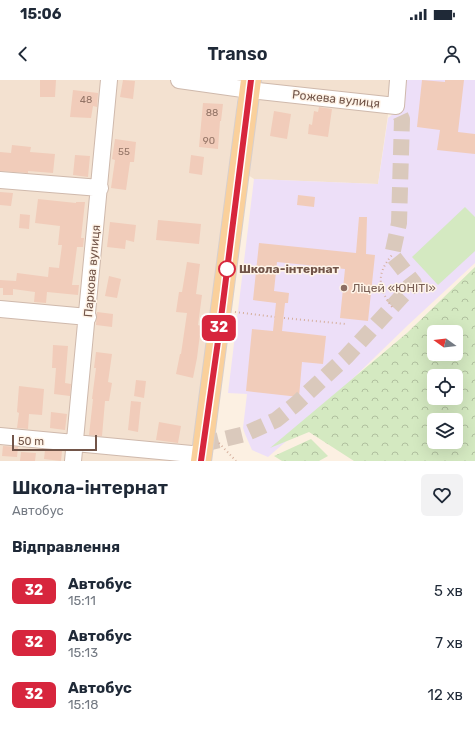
<!DOCTYPE html>
<html lang="uk">
<meta charset="utf-8">
<style>
body{margin:0;font-family:Rubik,sans-serif;background:#f2f2f3;color:#1f2937;height:100vh;display:flex;flex-direction:column;font-size:15px;white-space:nowrap}
*{box-sizing:border-box;margin:0}
p{font-size:13px;color:#747a83}
.icon{flex:none;width:22px;height:22px;fill:none;stroke:currentColor;stroke-width:2;stroke-linecap:round;stroke-linejoin:round}
.map{position:relative;height:381px;overflow:hidden}
.sheet{display:flex;flex-direction:column;background:#fff;flex:1}
.sheet>*{flex:none}
.badge{padding:0 8px;border-radius:6px;font-size:14px;line-height:26px}
.needle{width:26px;rotate:285deg}
.tools{position:absolute;left:427px;top:245px;display:grid;gap:8px}
.tools a{display:grid;place-items:center;width:36px;height:36px;border-radius:6px;background:#fff;box-shadow:0 4px 16px #0002;font-size:20px}
.scale{position:absolute;left:12px;bottom:10px;width:85px;box-sizing:border-box;padding-left:4px;border:2px solid #725549;border-top:0;font-size:11px;line-height:14px;white-space:nowrap;color:#725549;-webkit-text-stroke:3px #fff4e8;paint-order:stroke}
.map>.badge{position:absolute;translate:-50% -50%;box-shadow:0 0 0 2px #fff}
h2{padding:0 12px;font-size:15px;line-height:36px}
.round{display:grid;place-items:center;flex:none;width:42px;height:42px;border-radius:6px;background:#f2f2f3}
.summary{display:flex;align-items:center;justify-content:space-between;height:68px;padding:0 12px}
h1{font-size:19px;font-weight:600;line-height:30px}
ul{padding:0;list-style:none}
li{display:flex;align-items:center;gap:12px;height:52px;padding:0 12px}
li div{flex:1}
li b{display:block;font-size:15px}
li em{font-style:normal}
li .badge{min-width:44px;font-weight:700;text-align:center}
.status{display:flex;justify-content:space-between;align-items:center;height:28px;padding:0 20px;background:#fff;direction:ltr}
.status svg{height:11px;fill:currentColor}
header{display:flex;justify-content:space-between;align-items:center;height:52px;padding:0 12px;background:#fff;font-size:18px;font-weight:600}
.map>svg:first-child{display:block}
.residential{fill:#f3e1d0}
.education{fill:#eddff8}
.forest{fill:url(#forest-crowns);fill-rule:evenodd}
.pitch{fill:#d4e9c1}
.building{fill:#f1ccba}
.lines{fill:none;stroke-linecap:round;stroke-linejoin:round}
.minor-tunnel{stroke:#dac9bc;stroke-width:16;stroke-dasharray:16 8;stroke-linecap:butt}
.minor-casing{stroke:#cfb9ac;stroke-width:18}
.major-casing{stroke:#d8cfcc;stroke-width:22}
.path{stroke:#d5af9d;stroke-width:2;stroke-dasharray:1 3;stroke-linecap:butt}
.minor{stroke:#fff;stroke-width:16}
.major{stroke:#fad09b;stroke-width:20}
.line-casing{stroke:#fff;stroke-width:9}
.line{stroke:#d7263d;stroke-width:6}
.stop-dot{fill:#fff;stroke:#d7263d;stroke-width:2}
.education-dot{fill:#8d6e63;stroke:#fff4e8;stroke-width:1.5}
.labels{text-anchor:middle;stroke-width:3;stroke-linejoin:round;paint-order:stroke}
.number-label{font-size:10px;fill:#927365}
.street-label{font-size:12px;fill:#725549;stroke:#fff4e8}
.stop-label{font-size:12px;font-weight:bold;fill:#725549;stroke:#fff4e8;text-anchor:start}
.education-label{font-size:12px;fill:#785e54;stroke:#fff4e8;text-anchor:start}
</style>
<div class="status"><b>15:06</b><svg viewBox="0 0 49 12"><path d="M0 12V9h3v3zM5 12V6h3v6zM10 12V3h3v9zM15 12V0h3v12zM26 1h20v11H26zM47 4h2v5h-2z"/></svg></div>
<header><svg class="icon" aria-label="back" viewBox="0 0 24 24"><path d="M15 5l-7 7 7 7"/></svg>Transo<svg class="icon" aria-label="person" viewBox="0 0 24 24"><circle cx="12" cy="8" r="4"/><path d="M4 21q1-7 8-7t8 7"/></svg></header>
<div class="map">
<svg width="475" height="381" viewBox="0 0 475 381">
<defs>
<pattern id="forest-crowns" width="20" height="18" patternUnits="userSpaceOnUse"><rect width="20" height="18" fill="#d4e9c1"/><path d="M2 6a3 3 0 1 1 6 0M12 15a3 3 0 1 1 6 0" fill="none" stroke="#b0c09f"/></pattern>
</defs>
<rect width="100%" height="100%" fill="#fcf0e2"/>
<path class="residential" d="M 0,0 L 239,0 L 231,84 L 193,381 L 0,381 Z
M 259,0 L 393,0 L 378,104 L 254,99 L 248,95 Z"/>
<path class="education" d="M 403,0 L 475,0 L 475,183 L 407,246 L 305,345 L 268,377 L 252,370 L 245,354 L 243,348 L 247,314 L 228,313 L 254,99 L 378,104 L 388,38 L 398,30 Z"/>
<path class="forest" d="M 475,187 L 475,381 L 354,381 L 309,352 L 270,368 L 407,253 ZM 434,252 L 456,252 L 456,274 L 434,274 ZM 434,296 L 456,296 L 456,318 L 434,318 ZM 434,340 L 456,340 L 456,362 L 434,362 Z
M 311,359 L 328,376 L 319,381 L 282,381 L 274,376 Z"/>
<path class="pitch" d="M 465,127 L 475,137 L 475,171 L 438,205 L 412,177 Z"/>
<path class="building" d="M 40,0 L 56,0 L 55,17 L 40,17 Z
M 123,0 L 135,1 L 133,19 L 120,17 Z
M 422,0 L 445,2 L 445,0 L 464,0 L 458,52 L 475,54 L 475,74 L 437,70 L 440,50 L 417,47 Z
M 73,10 L 98,13 L 97,27 L 93,26 L 91,38 L 70,37 Z
M 203,23 L 223,24 L 221,41 L 220,41 L 218,69 L 199,67 Z
M 319,27 L 332,29 L 328,57 L 308,54 L 309,44 L 312,45 L 314,31 L 318,32 Z
M 274,31 L 291,34 L 287,59 L 270,56 Z
M 115,59 L 136,62 L 134,82 L 130,82 L 126,110 L 111,108 L 115,80 L 112,79 Z
M 12,65 L 31,67 L 30,72 L 55,74 L 53,93 L 28,91 L 28,93 L 0,91 L 0,72 L 11,73 Z
M 75,75 L 90,76 L 88,97 L 73,95 Z
M 191,75 L 204,77 L 202,95 L 189,93 Z
M 0,112 L 13,113 L 11,126 L 0,125 Z
M 298,115 L 315,117 L 314,127 L 297,125 Z
M 38,119 L 76,123 L 76,122 L 85,122 L 81,158 L 84,158 L 83,167 L 77,167 L 72,205 L 79,205 L 78,215 L 47,212 L 46,223 L 34,222 L 35,212 L 13,209 L 13,215 L 3,215 L 3,208 L 0,208 L 0,200 L 16,201 L 17,193 L 48,197 L 49,187 L 59,188 L 62,165 L 58,165 L 60,146 L 35,143 Z
M 20,134 L 30,135 L 29,149 L 19,148 Z
M 359,137 L 367,137 L 366,174 L 375,175 L 368,241 L 340,238 L 345,189 L 277,182 L 274,211 L 289,213 L 288,223 L 285,223 L 282,251 L 326,256 L 323,284 L 302,282 L 299,317 L 246,311 L 252,249 L 273,251 L 276,223 L 253,220 L 259,163 L 356,173 Z
M 158,140 L 201,144 L 199,164 L 156,160 Z
M 110,142 L 136,145 L 134,162 L 126,160 L 125,169 L 107,167 Z
M 187,182 L 200,184 L 196,214 L 202,215 L 198,245 L 201,246 L 197,278 L 193,298 L 176,294 L 180,274 L 181,274 L 187,233 L 176,232 L 179,212 L 182,212 Z
M 109,196 L 121,199 L 117,218 L 105,216 Z
M 97,232 L 113,234 L 112,247 L 96,245 Z
M 53,265 L 68,266 L 65,303 L 71,304 L 70,316 L 54,314 L 56,288 L 52,288 Z
M 96,272 L 112,274 L 108,302 L 112,303 L 109,321 L 105,321 L 102,356 L 89,355 L 93,319 L 92,319 L 96,288 L 94,288 Z
M 136,300 L 146,301 L 144,318 L 134,316 Z
M 19,306 L 44,309 L 42,335 L 29,334 L 28,349 L 17,348 L 19,333 L 17,332 Z
M 131,321 L 141,322 L 138,352 L 128,350 Z
M 51,332 L 67,334 L 65,350 L 50,348 Z
M 159,342 L 181,346 L 178,363 L 156,360 Z
M 3,366 L 18,367 L 17,377 L 2,376 Z
M 45,370 L 62,371 L 61,381 L 44,379 Z
M 21,372 L 36,373 L 35,381 L 20,381 Z"/>
<g class="lines">
<path class="minor-tunnel" d="M 203,364 L 245,354 L 276,340 L 297,323 L 346,277 L 414,203 L 392,175 L 399,143 L 402,39 L 396,26"/>
<defs>
<path id="minor" d="M 179,0 L 250,10 L 396,26 L 398,0
M 0,100 L 100,108
M 0,229 L 88,237
M 0,356 L 202,375
M 73,381 L 109,0"/>
<path id="major" d="M 201,381 L 251,0"/>
</defs>
<use href="#minor" class="minor-casing"/>
<use href="#major" class="major-casing"/>
<path class="path" d="M 392,227 C 378,208 376,194 392,175
M 235,232 L 275,237
M 284,238 L 346,244
M 219,363 L 236,381"/>
<use href="#minor" class="minor"/>
<use href="#major" class="major"/>
</g>
<g class="lines">
<defs>
<path id="line" d="M 201,381 L 219,254 L 251,0"/>
</defs>
<use href="#line" class="line-casing"/>
<use href="#line" class="line"/>
</g>
<circle class="stop-dot" cx="227" cy="189" r="8"/>
<circle class="education-dot" cx="344" cy="208" r="4"/>
<g class="labels">
<g class="number-label">
<text x="86" y="23">48</text>
<text x="212" y="36">88</text>
<text x="209" y="64">90</text>
<text x="124" y="75">55</text>
</g>
<g class="street-label">
<text transform="translate(336 19) rotate(6)" y="4">Рожева вулиця</text>
<text transform="translate(92 191) rotate(-85)" y="4">Паркова вулиця</text>
</g>
<g class="stop-label">
<text x="239" y="193">Школа-інтернат</text>
</g>
<g class="education-label">
<text x="352" y="212">Ліцей «ЮНІТІ»</text>
</g>
</g>
</svg>
<div class="tools">
<a><svg class="needle" viewBox="-14 -14 28 28"><path d="M0-13l5 13h-10z" fill="#e53935"/><path d="M0 13l5-13h-10z" fill="#747a83"/></svg></a>
<a><svg class="icon" aria-label="locate" viewBox="0 0 24 24"><circle cx="12" cy="12" r="6"/><path d="M12 2v4M12 18v4M2 12h4M18 12h4"/></svg></a>
<a><svg class="icon" aria-label="layers" viewBox="0 0 24 24"><path d="M12 4l9 5-9 5-9-5zM3 14l9 5 9-5"/></svg></a>
</div>
<div class="scale">50 m</div>
<b class="badge" style="left:219px;top:248px;background:#d7263d;color:#fff">32</b>
</div>
<section class="sheet">
<div class="summary"><div><h1>Школа-інтернат</h1><p>Автобус</p></div><a class="round"><svg class="icon" aria-label="heart" viewBox="0 0 24 24"><path d="M12 20l-8-8c-3-5 5-10 8-4 3-6 11-1 8 4z"/></svg></a></div>
<h2>Відправлення</h2>
<ul>
<li><span class="badge" style="background:#d7263d;color:#fff">32</span><div><b>Автобус</b><p>15:11</p></div><em>5 хв</em></li>
<li><span class="badge" style="background:#d7263d;color:#fff">32</span><div><b>Автобус</b><p>15:13</p></div><em>7 хв</em></li>
<li><span class="badge" style="background:#d7263d;color:#fff">32</span><div><b>Автобус</b><p>15:18</p></div><em>12 хв</em></li>
</ul>
</section>
